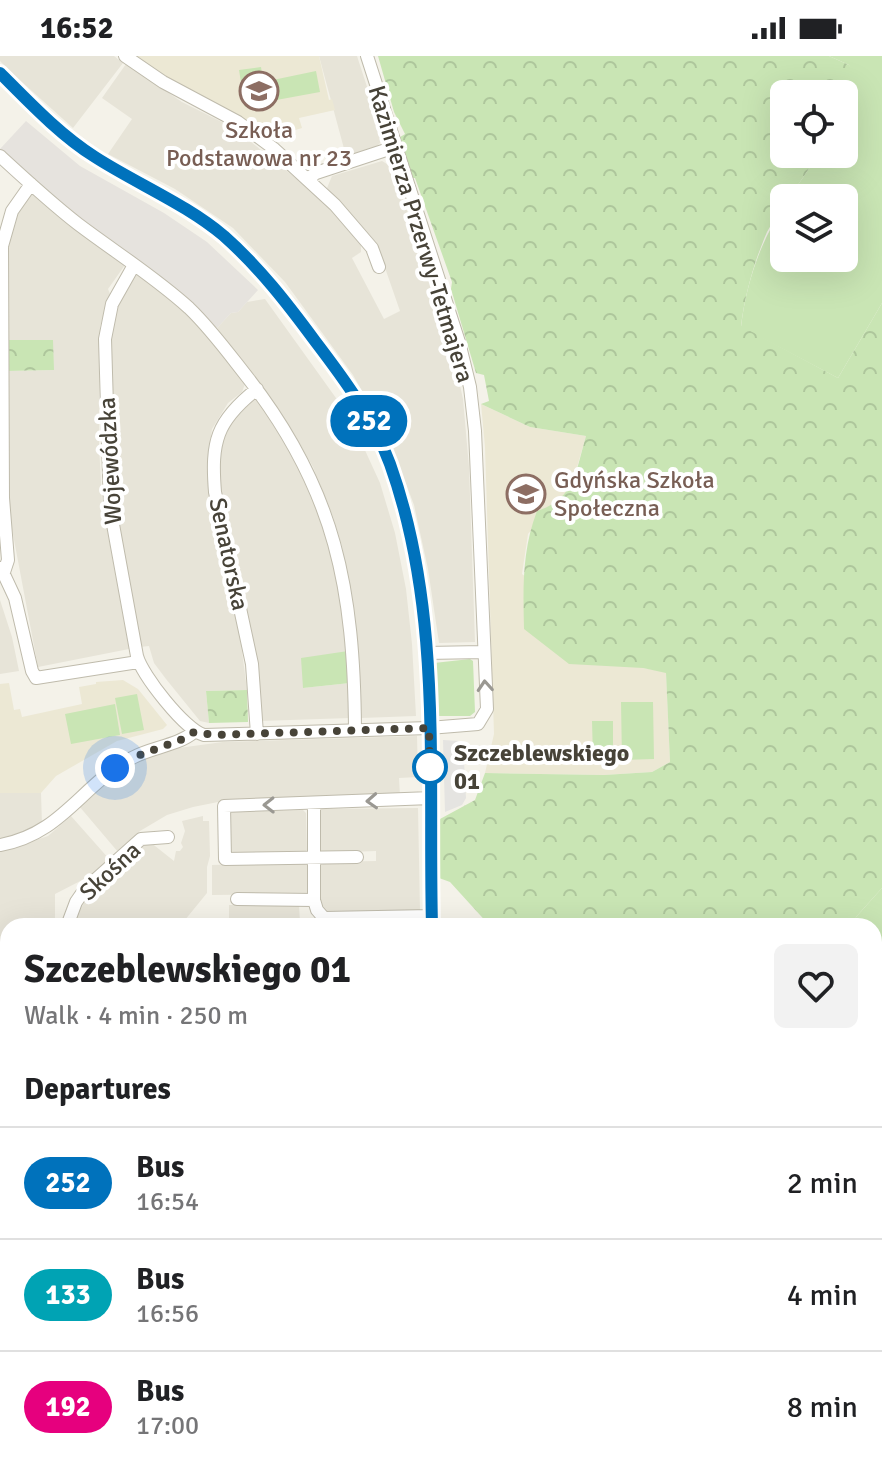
<!DOCTYPE html>
<meta charset="utf-8">
<style>
body{margin:0;font-family:Signika,sans-serif;background:#f2f2f2;color:#202124;height:100vh;display:flex;flex-direction:column;font-size:30px;white-space:nowrap}
*{box-sizing:border-box;margin:0}
p{font-size:26px;color:#757577}
.icon{flex:none;width:44px;height:44px;fill:none;stroke:currentColor;stroke-width:2;stroke-linecap:round;stroke-linejoin:round}
.map{position:relative;flex:1;overflow:hidden}
.details{position:absolute;left:0px;top:862px;width:882px;height:560px;display:flex;flex-direction:column;background:#fff;border-radius:24px 24px 0 0;box-shadow:0 8px 32px #0002}
.details>*{flex:none}
.badge{padding:0 16px;border-radius:26px;font-size:28px;line-height:52px}
.fabs{position:absolute;left:770px;top:24px;display:grid;gap:16px}
.fabs a{display:grid;place-items:center;width:88px;height:88px;border-radius:12px;background:#fff;box-shadow:0 8px 32px #0002;font-size:40px}
.you{position:absolute;width:40px;height:40px;margin:-20px;border:6px solid #fff;border-radius:50%;background:#1a73e8;box-shadow:0 0 0 12px #1a73e833}
.map>.badge{position:absolute;translate:-50% -50%;box-shadow:0 0 0 4px #fff}
h2{padding:0 24px;font-size:30px;line-height:72px}
.round{display:grid;place-items:center;flex:none;width:84px;height:84px;border-radius:12px;background:#f2f2f2}
.overview{display:flex;align-items:center;justify-content:space-between;height:136px;padding:0 24px}
h1{font-size:38px;font-weight:700;line-height:60px}
ul{padding:0;list-style:none}
li{display:flex;align-items:center;gap:24px;height:112px;padding:0 24px;border-top:2px solid #e0e0e0}
li div{flex:1}
li b{display:block;font-size:30px}
li em{font-style:normal}
li .badge{min-width:88px;font-weight:700;text-align:center}
.status{display:flex;justify-content:space-between;align-items:center;height:56px;padding:0 40px;background:#fff;direction:ltr}
.status svg{height:22px;fill:currentColor}
.map>svg:first-child{display:block}
.residential{fill:#e7e4d8}
.industrial{fill:#e6e3de}
.education{fill:#ece8d4}
.green{fill:#c9e5b4}
.forest{fill:url(#forest-crowns)}
.parking{fill:#e5e4e1}
.lines{fill:none;stroke-linecap:round;stroke-linejoin:round}
.minor-casing{stroke:#bfbbac;stroke-width:14}
.minor{stroke:#fff;stroke-width:12}
.oneway{stroke:#9a9892}
.line-casing{stroke:#fff;stroke-width:18}
.line{stroke:#0072bc;stroke-width:12}
.walk{stroke:#474338;stroke-width:8;stroke-dasharray:0 14.4}
.stop-dot{fill:#fff;stroke:#0072bc;stroke-width:4}
.labels{text-anchor:middle;stroke-width:8;stroke-linejoin:round;paint-order:stroke}
.education-label{font-size:24px;fill:#785e54;stroke:#fff}
.street-label{font-size:24px;fill:#474338;stroke:#fff}
.stop-label{font-size:24px;font-weight:bold;fill:#474338;stroke:#fff;text-anchor:start}
</style>
<div class="status"><b>16:52</b><svg viewBox="0 0 49 12"><path d="M0 12V9h3v3zM5 12V6h3v6zM10 12V3h3v9zM15 12V0h3v12zM26 1h20v11H26zM47 4h2v5h-2z"/></svg></div>
<div class="map">
<svg width="882" height="1422" viewBox="0 0 882 1422">
<defs>
<pattern id="forest-crowns" width="20" height="18" patternUnits="userSpaceOnUse" patternTransform="scale(2)"><rect width="20" height="18" fill="#c9e5b4"/><path d="M2 6a3 3 0 1 1 6 0M12 15a3 3 0 1 1 6 0" fill="none" stroke="#aec69c"/></pattern>
</defs>
<rect width="100%" height="100%" fill="#f4f2e9"/>
<path class="residential" d="M 0,0 L 114,0 L 123,7 L 73,72 L 12,17 L 0,5 Z
M 319,0 L 357,0 L 384,83 L 376,91 L 346,100 Z
M 126,8 L 182,46 L 234,72 L 320,142 L 361,187 L 361,196 L 352,202 L 384,263 L 400,255 L 376,186 L 327,132 L 332,120 L 382,105 L 392,111 L 447,271 L 463,343 L 469,411 L 475,586 L 439,587 L 428,513 L 414,449 L 389,383 L 353,319 L 285,226 L 233,172 L 175,133 L 108,98 L 132,63 L 102,42 Z
M 33,136 L 125,209 L 108,233 L 110,238 L 100,271 L 99,389 L 102,445 L 129,593 L 38,611 L 8,452 L 7,315 L 54,314 L 8,284 L 8,191 L 10,173 L 20,153 Z
M 137,217 L 164,236 L 199,269 L 222,296 L 245,328 L 242,336 L 228,347 L 212,373 L 207,411 L 213,456 L 239,572 L 247,634 L 206,635 L 209,667 L 200,665 L 166,623 L 154,607 L 149,590 L 140,591 L 114,453 L 110,287 L 117,249 Z
M 265,243 L 341,349 L 358,379 L 380,427 L 395,477 L 406,533 L 412,588 L 416,660 L 361,662 L 356,575 L 342,490 L 333,461 L 313,411 L 296,381 L 256,323 L 217,272 L 231,257 L 238,256 L 247,246 Z
M 256,342 L 304,418 L 332,500 L 344,565 L 348,595 L 303,632 L 350,627 L 350,662 L 260,665 L 253,588 L 222,450 L 218,418 L 221,383 L 235,358 Z
M 0,544 L 12,581 L 19,615 L 0,618 Z
M 417,680 L 418,721 L 399,722 L 400,740 L 218,746 L 193,751 L 167,759 L 140,775 L 118,796 L 79,750 L 122,714 L 145,702 L 171,693 L 223,686 Z
M 0,737 L 41,737 L 42,769 L 0,785 Z
M 418,752 L 420,855 L 327,856 L 321,848 L 320,808 L 323,806 L 376,805 L 376,795 L 322,797 L 318,793 L 318,758 L 321,753 Z
M 303,754 L 306,757 L 307,794 L 303,797 L 235,799 L 230,796 L 230,756 Z
M 71,760 L 110,804 L 90,820 L 55,838 L 55,870 L 8,870 L 8,901 L 0,896 L 0,796 L 48,780 Z
M 203,760 L 203,765 L 209,765 L 210,800 L 207,811 L 207,837 L 180,870 L 72,870 L 88,839 L 144,787 L 150,786 L 174,805 L 176,795 L 180,795 L 183,791 L 181,787 L 185,775 L 182,765 Z
M 305,806 L 310,811 L 310,835 L 307,838 L 212,839 L 212,809 Z
M 229,849 L 299,849 L 300,867 L 419,865 L 421,870 L 229,870 Z
M 0,908 L 8,913 L 8,1045 L 0,1040 Z
M 0,1181 L 8,1184 L 8,1341 L 0,1335 Z
M 0,1357 L 8,1363 L 8,1414 L 78,1414 L 89,1422 L 0,1422 Z
M 108,1414 L 363,1414 L 372,1422 L 119,1422 Z
M 585,1414 L 753,1414 L 754,1422 L 583,1422 Z"/>
<path class="industrial" d="M 26,65 L 80,110 L 164,157 L 207,186 L 258,234 L 238,256 L 231,257 L 217,272 L 181,238 L 60,146 L 0,93 Z"/>
<path class="education" d="M 136,0 L 319,0 L 329,44 L 332,43 L 335,54 L 299,62 L 302,72 L 273,81 L 260,68 L 256,70 L 169,22 Z
M 481,348 L 530,371 L 586,380 L 571,432 L 551,451 L 528,478 L 522,518 L 643,612 L 666,616 L 670,706 L 652,716 L 604,719 L 485,717 L 494,678 L 485,391 Z
M 123,624 L 138,633 L 167,669 L 163,673 L 117,685 L 56,720 L 41,737 L 0,737 L 0,628 L 9,627 L 14,654 L 20,653 L 22,661 L 82,648 L 79,631 L 96,628 L 96,626 Z"/>
<path class="green" d="M 829,0 L 882,0 L 882,247 L 838,322 L 741,271 C 746,228 760,186 784,150 L 784,202 L 844,202 L 844,142 L 789,142 L 819,98 L 844,98 L 844,59 L 856,40 L 849,9 Z
M 261,11 L 267,48 L 245,51 L 239,14 Z
M 316,15 L 320,36 L 271,45 L 268,25 Z
M 348,595 L 350,627 L 303,632 L 301,602 Z
M 470,603 L 473,605 L 475,656 L 470,660 L 438,660 L 436,658 L 434,607 Z
M 137,638 L 144,674 L 122,678 L 115,642 Z
M 621,646 L 653,646 L 654,703 L 622,704 Z
M 115,648 L 120,679 L 71,688 L 65,658 Z
M 592,665 L 613,665 L 613,702 L 593,702 Z
M 882,832 L 882,890 L 874,891 L 874,870 L 855,870 L 856,861 Z"/>
<path class="forest" d="M 378,0 L 829,0 L 849,9 L 859,26 L 856,40 L 844,59 L 844,38 L 784,38 L 784,98 L 819,98 L 789,142 L 784,142 C 784,156 773,164 767,176 C 754,206 745,238 741,270 L 838,322 L 882,247 L 882,832 L 856,861 L 855,870 L 490,870 L 450,826 L 439,822 L 440,763 L 475,744 L 485,717 L 604,719 L 652,716 L 670,706 L 666,617 L 643,612 L 569,608 L 524,573 C 523,532 522,494 537,455 C 575,443 576,414 586,380 L 530,371 L 481,348 L 489,345 L 484,319 L 476,317 L 451,233 L 452,226 L 415,122 L 411,122 L 397,83 L 405,78 L 394,56 Z
M 8,284 L 53,284 L 54,314 L 7,315 Z
M 247,634 L 248,666 L 209,667 L 206,635 Z
M 882,890 L 882,1200 L 874,1198 L 874,891 Z
M 882,1343 L 882,1422 L 762,1422 L 760,1414 L 874,1414 L 874,1345 Z"/>
<path class="parking" d="M 443,684 L 460,685 L 459,704 L 464,705 L 466,742 L 462,749 L 445,756 Z"/>
<g class="lines">
<defs>
<path id="minor" d="M 125,0 L 163,26 L 238,66 L 273,92 L 335,149 L 372,192 L 379,211
M 0,17 C 29,46 60,79 95,101 C 137,128 185,148 223,180 C 258,210 284,244 311,280 C 341,320 372,361 390,408 C 443,555 427,717 432,870
M 0,100 C 25,123 51,147 78,168 C 115,196 155,221 189,252 C 211,273 229,298 248,322 C 336,435 354,534 355,674
M 309,122 L 316,117 L 395,91
M 134,209 L 112,248 L 105,283 L 110,452 L 137,600 C 142,619 185,674 204,679 L 429,672 L 478,668 L 487,653 L 475,375 L 470,331 L 459,286 L 367,0
M 1,512 L 15,542 L 32,615 L 36,622 L 138,606
M 4,516 L 8,504 L 3,442 L 2,190 L 12,155 L 31,128
M 426,597 L 483,596
M 257,678 L 252,608 L 215,436 C 211,386 216,365 257,333
M 314,748 L 314,844 L 317,854 L 324,862 L 431,860
M 0,789 C 62,778 81,729 132,702 C 151,691 177,690 194,676
M 357,801 L 225,803 L 224,750 L 431,742
M 237,843 L 314,844
M 67,870 L 76,846 L 85,833 L 141,783 L 168,781
M 0,901 L 8,906
M 0,1057 L 8,1062
M 0,1173 L 8,1176
M 0,1347 L 8,1353
M 93,1414 L 104,1422
M 374,1414 L 384,1422
M 555,1414 L 565,1422"/>
</defs>
<use href="#minor" class="minor-casing"/>
<use href="#minor" class="minor"/>
</g>
<defs><path id="oneway-chevron" d="M-2-3.5L2.5 0L-2 3.5" fill="none" stroke-width="1.6" stroke-linecap="round" stroke-linejoin="round" transform="scale(2)"/></defs>
<g class="oneway">
<use href="#oneway-chevron" transform="translate(485 630) rotate(-94)"/>
<use href="#oneway-chevron" transform="translate(372 745) rotate(177)"/>
<use href="#oneway-chevron" transform="translate(269 749) rotate(179)"/>
</g>
<g class="lines">
<defs>
<path id="line" d="M 0,17 C 29,46 60,79 95,101 C 137,128 186,148 224,180 C 259,211 287,247 315,285 C 344,323 373,362 390,408 C 443,555 428,717 432,870"/>
</defs>
<use href="#line" class="line-casing"/>
<use href="#line" class="line"/>
<path class="walk" d="M 115,712 L 132,702 L 183,683 L 194,676 L 213,679 L 429,672 L 430,711"/>
</g>
<defs>
<symbol id="school-ring" viewBox="-11 -11 22 22"><circle r="9.5" fill="#fff" stroke="#8d6e63" stroke-width="1.5"/><path d="M0-5L7-2L0 1L-7-2ZM-4 1L0 2.5L4 1V4Q0 6-4 4Z" fill="#8d6e63"/></symbol>
</defs>
<g fill-rule="evenodd">
<use href="#school-ring" x="237" y="13" width="44" height="44"/>
<use href="#school-ring" x="504" y="416" width="44" height="44"/>
</g>
<circle class="stop-dot" cx="430" cy="711" r="16"/>
<g class="labels">
<g class="education-label">
<text x="259" y="82">Szkoła<tspan x="259" dy="28">Podstawowa nr 23</tspan></text>
<text x="554" y="432" text-anchor="start">Gdyńska Szkoła<tspan x="554" dy="28">Społeczna</tspan></text>
</g>
<g class="street-label">
<text transform="translate(421 178) rotate(73)" y="8">Kazimierza Przerwy-Tetmajera</text>
<text transform="translate(110 405) rotate(-93)" y="8">Wojewódzka</text>
<text transform="translate(229 498) rotate(78)" y="8">Senatorska</text>
<text transform="translate(110 815) rotate(-43)" y="8">Skośna</text>
</g>
<g class="stop-label">
<text x="454" y="705">Szczeblewskiego<tspan x="454" dy="28">01</tspan></text>
</g>
</g>
</svg>
<div class="fabs">
<a><svg class="icon" aria-label="locate" viewBox="0 0 24 24"><circle cx="12" cy="12" r="6"/><path d="M12 2v4M12 18v4M2 12h4M18 12h4"/></svg></a>
<a><svg class="icon" aria-label="layers" viewBox="0 0 24 24"><path d="M12 4l9 5-9 5-9-5zM3 14l9 5 9-5"/></svg></a>
</div>
<div class="you" style="left:115px;top:712px"></div>
<b class="badge" style="left:369px;top:365px;background:#0072bc;color:#fff">252</b>
<section class="details">
<div class="overview"><div><h1>Szczeblewskiego 01</h1><p>Walk · 4 min · 250 m</p></div><a class="round"><svg class="icon" aria-label="heart" viewBox="0 0 24 24"><path d="M12 20l-8-8c-3-5 5-10 8-4 3-6 11-1 8 4z"/></svg></a></div>
<h2>Departures</h2>
<ul>
<li><span class="badge" style="background:#0072bc;color:#fff">252</span><div><b>Bus</b><p>16:54</p></div><em>2 min</em></li>
<li><span class="badge" style="background:#00a3b4;color:#fff">133</span><div><b>Bus</b><p>16:56</p></div><em>4 min</em></li>
<li><span class="badge" style="background:#e6007e;color:#fff">192</span><div><b>Bus</b><p>17:00</p></div><em>8 min</em></li>
</ul>
</section>
</div>
